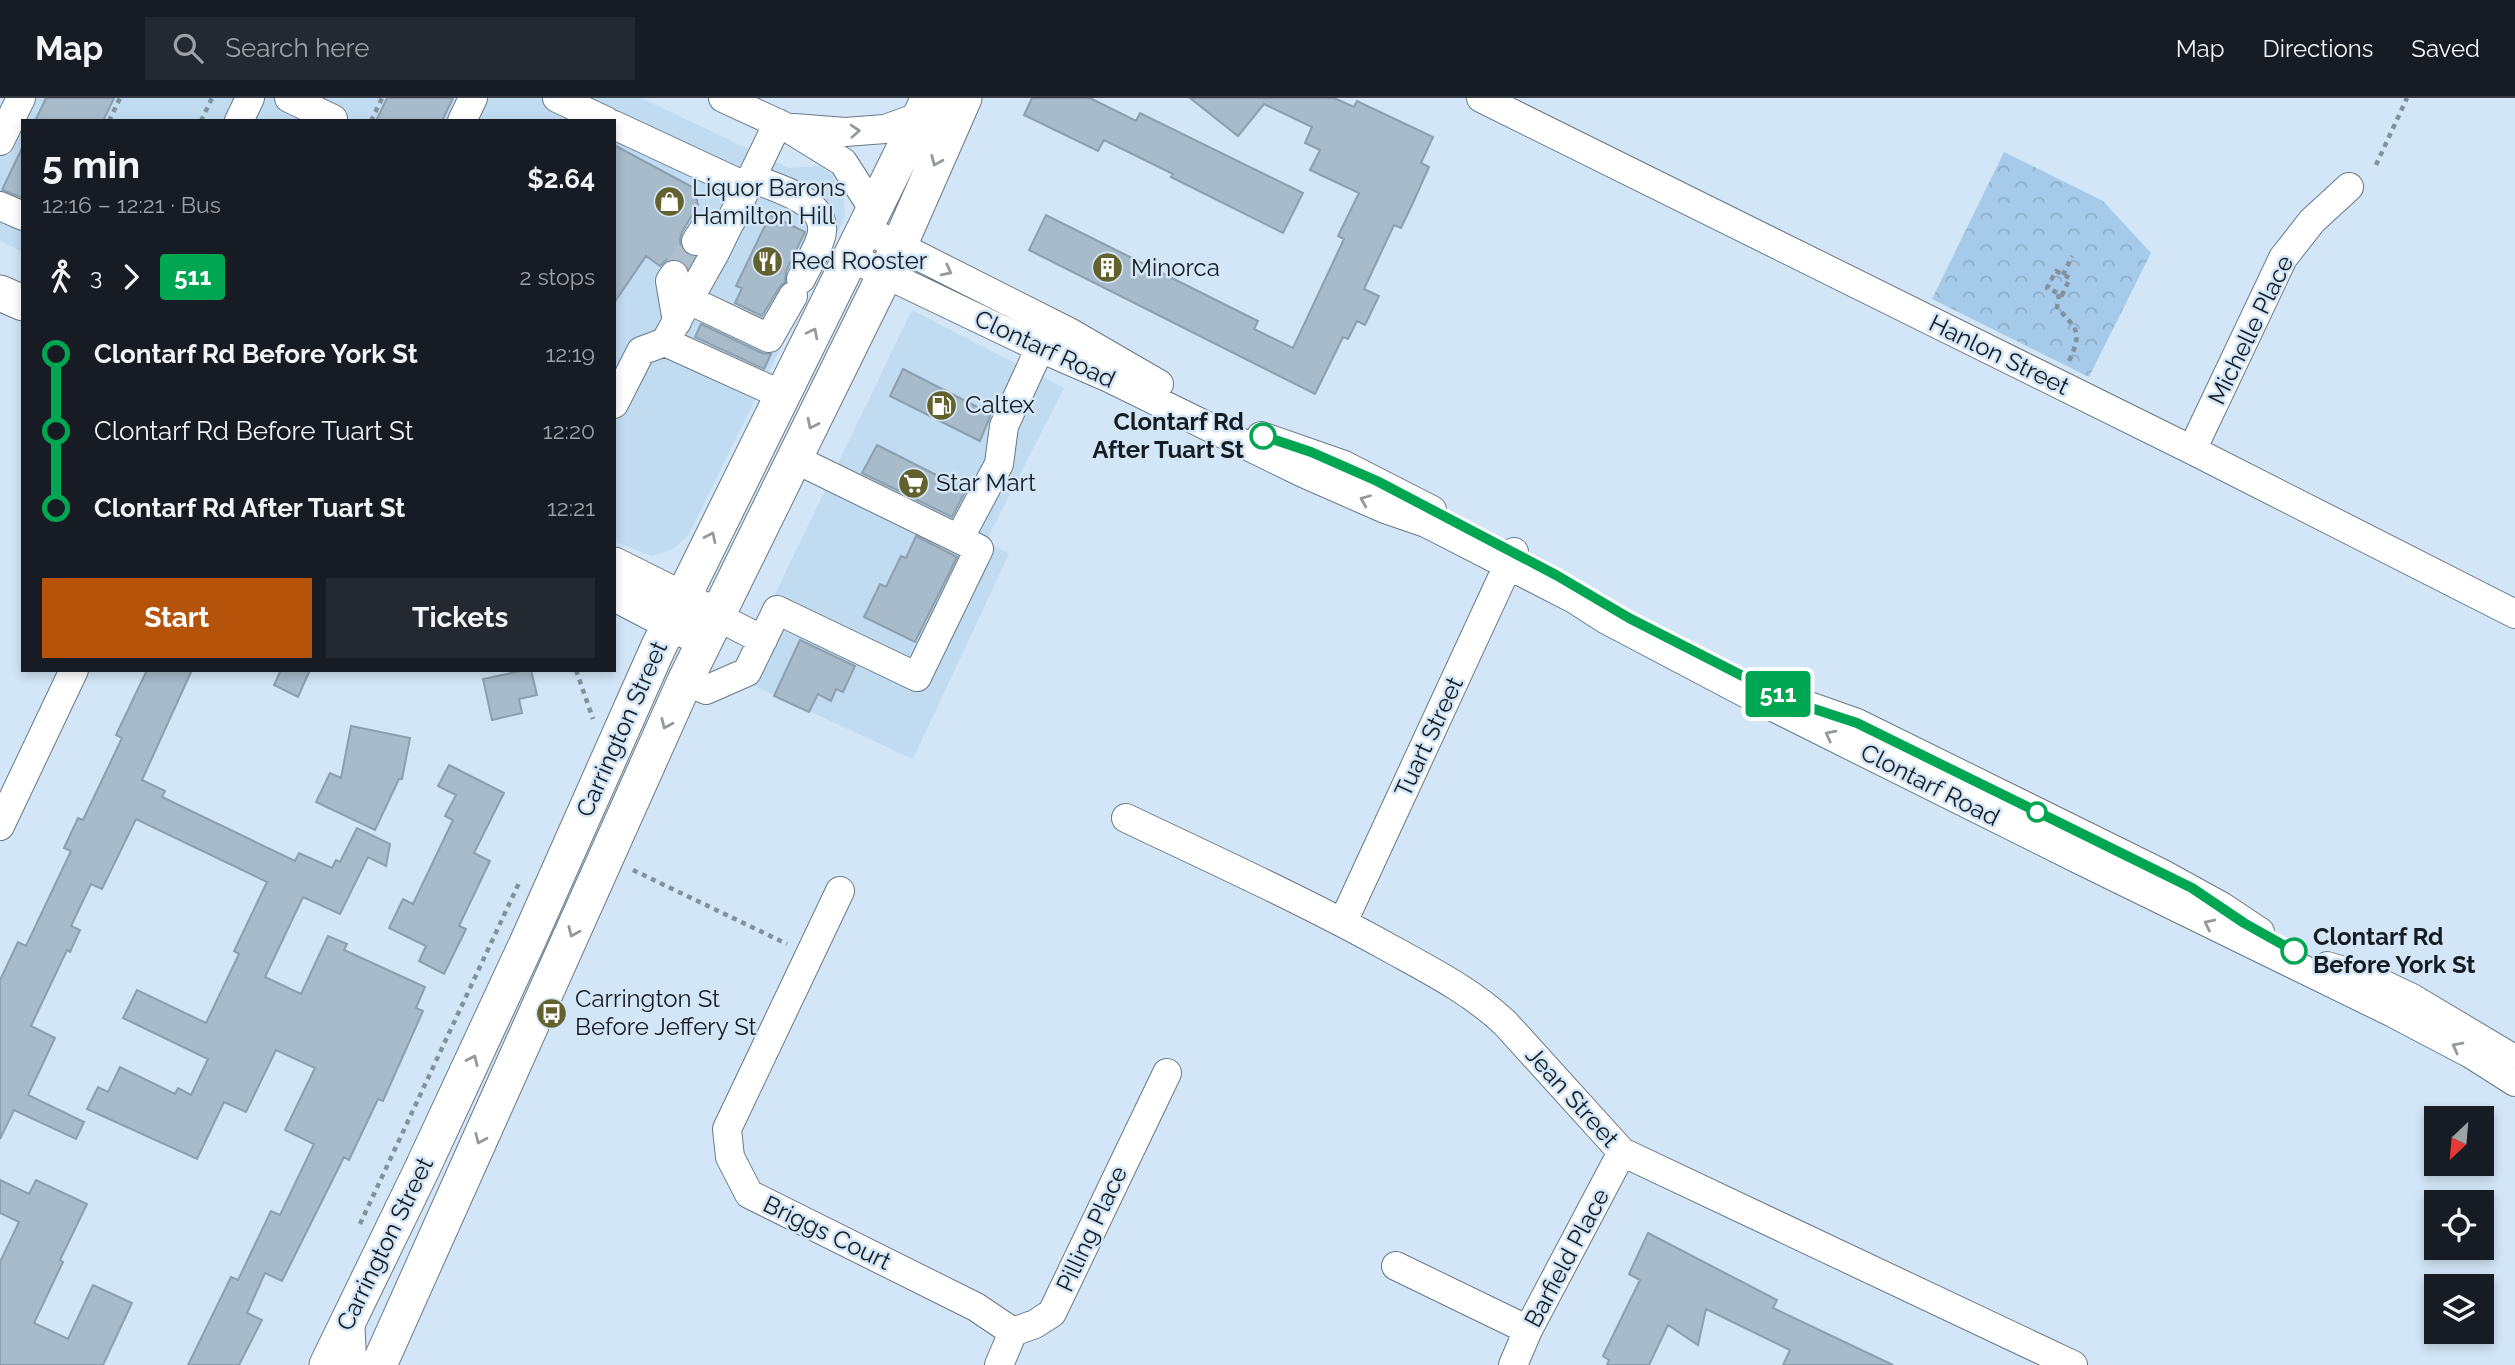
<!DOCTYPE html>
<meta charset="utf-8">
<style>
body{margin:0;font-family:Raleway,sans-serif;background:#242831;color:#f1f3f6;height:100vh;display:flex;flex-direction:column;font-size:26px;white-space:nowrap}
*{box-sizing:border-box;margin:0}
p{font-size:23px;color:#9ea1a6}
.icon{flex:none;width:38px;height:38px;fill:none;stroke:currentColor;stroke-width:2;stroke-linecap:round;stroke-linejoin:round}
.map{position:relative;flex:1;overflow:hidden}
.sheet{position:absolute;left:21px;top:21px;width:595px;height:553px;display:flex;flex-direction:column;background:#171b24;border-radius:0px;box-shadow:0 4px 10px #0003}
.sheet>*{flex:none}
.badge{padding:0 14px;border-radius:5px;font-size:24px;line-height:46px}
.needle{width:46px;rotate:206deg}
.fabs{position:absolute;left:2424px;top:1008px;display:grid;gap:14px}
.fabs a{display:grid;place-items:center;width:70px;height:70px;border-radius:0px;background:#171b24;box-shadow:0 4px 10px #0003;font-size:35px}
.map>.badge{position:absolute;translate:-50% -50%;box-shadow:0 0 0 4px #fff}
.legs{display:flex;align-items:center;gap:10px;height:77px;padding:0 21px;font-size:23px}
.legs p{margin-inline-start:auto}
.headline{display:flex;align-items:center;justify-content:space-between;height:119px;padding:0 21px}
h1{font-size:38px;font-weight:700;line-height:52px}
.button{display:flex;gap:14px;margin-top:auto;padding:14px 21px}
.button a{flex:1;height:80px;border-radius:0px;background:#b45309;color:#fff;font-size:28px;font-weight:700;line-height:80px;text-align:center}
.button a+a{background:#242831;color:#f1f3f6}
ul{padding:0 21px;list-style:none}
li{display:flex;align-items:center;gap:24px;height:77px;font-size:26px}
li i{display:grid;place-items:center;width:10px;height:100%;margin:0 9px;background:currentColor}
li i::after{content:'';width:18px;height:18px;margin:-9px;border:5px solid;border-radius:50%;background:#171b24}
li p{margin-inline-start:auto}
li:first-child i{background:linear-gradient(#0000 50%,currentColor 0)}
li:last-child i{background:linear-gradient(currentColor 50%,#0000 0)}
header{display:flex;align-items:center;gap:42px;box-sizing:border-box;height:98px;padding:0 35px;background:#171b24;border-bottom:2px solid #363941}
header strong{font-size:33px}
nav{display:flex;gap:38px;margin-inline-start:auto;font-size:24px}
.search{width:490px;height:63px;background:#242831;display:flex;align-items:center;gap:18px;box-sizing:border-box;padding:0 24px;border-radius:0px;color:#9ea1a6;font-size:26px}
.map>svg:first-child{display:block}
.built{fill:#c1dbf1}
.park{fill:url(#park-crowns)}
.building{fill:#a8bbcb;stroke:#8c9fae;stroke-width:2}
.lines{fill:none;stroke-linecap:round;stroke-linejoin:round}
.minor-tunnel{stroke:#adbecc;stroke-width:28;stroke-dasharray:28 14;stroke-linecap:butt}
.minor-casing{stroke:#677987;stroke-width:30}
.major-casing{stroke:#677987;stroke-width:37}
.path{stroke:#83919d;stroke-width:4.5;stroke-dasharray:5 5;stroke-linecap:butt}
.minor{stroke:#fff;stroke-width:28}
.major{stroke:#fff;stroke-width:35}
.oneway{stroke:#96999c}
.line-1-casing{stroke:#fff;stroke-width:16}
.line-1{stroke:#00a651;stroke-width:10}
.stop-1-dot{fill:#fff;stroke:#00a651;stroke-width:3.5}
.labels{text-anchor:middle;stroke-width:5;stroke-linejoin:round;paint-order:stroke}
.poi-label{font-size:24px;fill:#151c22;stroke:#d3e6f7;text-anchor:start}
.street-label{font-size:24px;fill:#151c22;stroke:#d3e6f7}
.stop-label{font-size:24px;font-weight:bold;fill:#151c22;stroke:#d3e6f7;text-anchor:end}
</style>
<header>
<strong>Map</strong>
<div class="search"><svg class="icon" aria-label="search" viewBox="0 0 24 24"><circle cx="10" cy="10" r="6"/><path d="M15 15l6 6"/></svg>Search here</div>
<nav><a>Map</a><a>Directions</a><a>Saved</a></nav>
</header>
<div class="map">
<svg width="2515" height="1267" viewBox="0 0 2515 1267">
<defs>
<pattern id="park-crowns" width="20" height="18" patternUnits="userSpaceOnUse" patternTransform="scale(1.75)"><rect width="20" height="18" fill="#a6cbea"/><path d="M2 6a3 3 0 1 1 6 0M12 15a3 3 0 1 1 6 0" fill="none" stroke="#8eaec8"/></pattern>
</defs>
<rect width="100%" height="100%" fill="#d3e6f7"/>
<path class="built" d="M 11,0 L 641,0 L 789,70 L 819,68 L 830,75 L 839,88 L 844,104 L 845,119 L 688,438 L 673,451 L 651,458 L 614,443 L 614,23 L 23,23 L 23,154 L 0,143 L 0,23 Z
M 912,212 L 1064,290 L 986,443 L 1009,456 L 913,661 L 735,579 Z"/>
<path class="park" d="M 2004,54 L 2103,103 L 2151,155 L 2089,279 L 1932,201 Z"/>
<path class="building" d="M 46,0 L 114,0 L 103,23 L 35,23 Z
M 387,0 L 453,0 L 442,23 L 376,23 Z
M 1032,0 L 1090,0 L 1136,23 L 1140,15 L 1303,95 L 1283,135 L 1171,79 L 1173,76 L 1104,42 L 1098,53 L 1024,17 Z
M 1190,0 L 1334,0 L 1354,9 L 1357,3 L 1433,39 L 1421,65 L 1429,69 L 1412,107 L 1401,130 L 1394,127 L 1364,191 L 1379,198 L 1365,227 L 1357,223 L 1348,241 L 1343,239 L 1315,296 L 1029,152 L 1046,117 L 1258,223 L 1254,231 L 1293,250 L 1344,141 L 1338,138 L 1359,95 L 1310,72 L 1320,52 L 1305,45 L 1312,29 L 1264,6 L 1238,38 Z
M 614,47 L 694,90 L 698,107 L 682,134 L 680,141 L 681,151 L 686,156 L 694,159 L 688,169 L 683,163 L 674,160 L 666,162 L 660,168 L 646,158 L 614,205 Z
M 23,48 L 23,100 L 2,92 Z
M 770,117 L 805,134 L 786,173 L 785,184 L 779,190 L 762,218 L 735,205 L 742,190 L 736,188 Z
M 701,226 L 762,255 L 771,256 L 764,271 L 695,239 Z
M 903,271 L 991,316 L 980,343 L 890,298 Z
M 877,347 L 966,392 L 952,419 L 862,375 Z
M 916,438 L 957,459 L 915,544 L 864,519 L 880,486 L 886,489 L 901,458 L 906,460 Z
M 800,542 L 855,568 L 843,594 L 836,591 L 831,603 L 818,596 L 809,614 L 774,598 Z
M 147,572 L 192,572 L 142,682 L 165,693 L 162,699 L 295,763 L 299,755 L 332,770 L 336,762 L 340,764 L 357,730 L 390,746 L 386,768 L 368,759 L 340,816 L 303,799 L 265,879 L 301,896 L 328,838 L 347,846 L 344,852 L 425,889 L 416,910 L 423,913 L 383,1003 L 378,1001 L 349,1062 L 344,1059 L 282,1183 L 265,1175 L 247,1215 L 262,1222 L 239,1267 L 188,1267 L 231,1179 L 238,1182 L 271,1113 L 280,1117 L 314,1046 L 285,1032 L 315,970 L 276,952 L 246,1014 L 224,1004 L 197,1061 L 87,1011 L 98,989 L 108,994 L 120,969 L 175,996 L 178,990 L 191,997 L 208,961 L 123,920 L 137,892 L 206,925 L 239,856 L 234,853 L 267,784 L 136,721 L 102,791 L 91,786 L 71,828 L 80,832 L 70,854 L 67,852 L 31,928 L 55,940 L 28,997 L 84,1024 L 76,1041 L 14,1012 L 0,1041 L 0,882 L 18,844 L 26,848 L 71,753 L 64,750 L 78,720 L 83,722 L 122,640 L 116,637 Z
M 281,572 L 310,572 L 298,599 L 274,587 Z
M 525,572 L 531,572 L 537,597 L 519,601 L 522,615 L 492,622 L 483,581 Z
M 351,628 L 410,640 L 402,681 L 399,681 L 375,732 L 316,704 L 330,675 L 341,680 Z
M 449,667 L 504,695 L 474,755 L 490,763 L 459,828 L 466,831 L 444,876 L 419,863 L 426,848 L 389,830 L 403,801 L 413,806 L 453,722 L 445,718 L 456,697 L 438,688 Z
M 0,1082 L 29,1096 L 36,1082 L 87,1106 L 60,1162 L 63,1164 L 34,1225 L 68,1241 L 93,1187 L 132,1205 L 103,1267 L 0,1267 L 0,1164 L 19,1124 L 0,1115 Z
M 1648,1135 L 1777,1202 L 1773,1210 L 1893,1267 L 1783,1267 L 1790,1252 L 1706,1211 L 1698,1247 L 1668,1227 L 1649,1267 L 1607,1267 L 1609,1262 L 1603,1258 L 1640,1182 L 1629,1176 Z"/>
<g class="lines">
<path class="minor-tunnel" d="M 674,177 L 696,143"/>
<defs>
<path id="minor" d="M 289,0 L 333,21
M 557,0 L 606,23
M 723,0 L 788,30 L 843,64 L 874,112
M 1481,0 L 2192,352 L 2515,516
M 239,23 L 250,0
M 462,23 L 473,0
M 778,25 L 715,155 L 665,244 L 782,297
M 614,27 L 747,89
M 794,30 L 845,34 L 885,31 L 921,18
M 0,43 L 21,0
M 752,80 C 777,91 834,104 820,142 C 815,156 807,169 801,181
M 0,108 L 23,118
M 865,131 L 1071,235 L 1159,286
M 696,143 L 704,131 L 731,123
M 850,159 L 1040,250 L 1109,280 L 1303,375 L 1385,411 L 1426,425 L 1574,501 L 1605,521 L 1753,599 L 2084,764 L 2393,915 L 2471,956 L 2515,984
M 674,177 L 670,183 L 677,224
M 689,202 L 769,240 L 793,198
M 614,306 L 641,253 L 665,244
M 1261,338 L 1344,367 L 1432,412
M 2192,352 L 2283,160 L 2312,123 L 2349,89
M 795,361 L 959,441 L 999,366 L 1004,328 L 1040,250
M 716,518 L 763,542
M 685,583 L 706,592 L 747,574 L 777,512 L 917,579 L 979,451 L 959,441
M 1789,601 L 1857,625 L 2161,775 L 2221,808 L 2260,834
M 1126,720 C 1216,763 1307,804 1393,852 C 1433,874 1472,894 1505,925 L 1622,1054 L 2073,1267
M 0,728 L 74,572
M 840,793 L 727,1031 L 730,1059 L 749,1096 L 976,1209 L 1013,1234
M 1343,824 L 1514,454
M 2327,868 L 2376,883 L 2412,900 L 2509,958
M 1396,1168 L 1528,1232
M 350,1219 L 352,1260 L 356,1267
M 999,1267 L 1013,1234 L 1035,1226 L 1052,1215 L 1167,975
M 1513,1267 L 1528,1232 L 1622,1054"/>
<path id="major" d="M 0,195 L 23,205
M 614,467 L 702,511
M 614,495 L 689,534
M 327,1267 L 422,1071 L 527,845 L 658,550 L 929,0
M 379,1267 L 685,583 L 899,148 L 964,0"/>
</defs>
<use href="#minor" class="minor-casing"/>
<use href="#major" class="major-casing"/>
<path class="path" d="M 109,23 L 120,0
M 201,23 L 212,0
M 371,23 L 382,0
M 2376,67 L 2407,0
M 2056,173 L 2070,180 L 2062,197 L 2047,190 Z
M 2063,177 L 2072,158
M 2059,196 L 2057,209 C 2077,232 2083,233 2069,263
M 576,572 L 593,621
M 633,772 L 787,846
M 360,1126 L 519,785"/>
<use href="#minor" class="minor"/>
<use href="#major" class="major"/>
</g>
<defs><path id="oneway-chevron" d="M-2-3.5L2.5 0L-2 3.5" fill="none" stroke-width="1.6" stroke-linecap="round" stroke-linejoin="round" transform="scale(1.75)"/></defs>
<g class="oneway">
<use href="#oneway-chevron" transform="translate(855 33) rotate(-3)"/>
<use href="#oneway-chevron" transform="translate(936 63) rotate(114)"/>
<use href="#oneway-chevron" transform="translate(947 173) rotate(27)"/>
<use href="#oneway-chevron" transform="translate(813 235) rotate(-63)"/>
<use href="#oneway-chevron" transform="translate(812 326) rotate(116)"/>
<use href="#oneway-chevron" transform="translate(1365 402) rotate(-157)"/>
<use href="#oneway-chevron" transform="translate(711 439) rotate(-64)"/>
<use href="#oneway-chevron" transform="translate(666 626) rotate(114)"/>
<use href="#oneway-chevron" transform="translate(1830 637) rotate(-153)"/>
<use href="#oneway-chevron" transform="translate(2209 826) rotate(-154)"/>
<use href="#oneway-chevron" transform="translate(573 834) rotate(114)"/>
<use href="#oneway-chevron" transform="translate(2457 949) rotate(-152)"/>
<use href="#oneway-chevron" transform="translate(473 962) rotate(-65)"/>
<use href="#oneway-chevron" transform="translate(480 1041) rotate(114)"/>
</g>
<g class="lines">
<defs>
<path id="line-1" d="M 1263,338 L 1311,354 L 1377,383 L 1556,477 L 1629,520 L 1772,593 L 1805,608 L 1857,625 L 2192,790 L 2244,825 L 2294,853"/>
</defs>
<use href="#line-1" class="line-1-casing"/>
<use href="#line-1" class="line-1"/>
</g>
<defs>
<symbol id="shop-disc" viewBox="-11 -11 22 22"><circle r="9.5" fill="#63622f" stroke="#d3e6f7"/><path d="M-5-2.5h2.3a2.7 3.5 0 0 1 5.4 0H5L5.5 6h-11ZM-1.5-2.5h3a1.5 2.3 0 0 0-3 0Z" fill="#fff"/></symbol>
<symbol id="restaurant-disc" viewBox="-11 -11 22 22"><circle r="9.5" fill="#63622f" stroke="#d3e6f7"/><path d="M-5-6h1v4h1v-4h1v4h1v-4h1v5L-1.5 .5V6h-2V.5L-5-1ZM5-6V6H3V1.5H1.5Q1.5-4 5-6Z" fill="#fff"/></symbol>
<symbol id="building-disc" viewBox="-11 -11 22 22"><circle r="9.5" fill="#63622f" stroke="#d3e6f7"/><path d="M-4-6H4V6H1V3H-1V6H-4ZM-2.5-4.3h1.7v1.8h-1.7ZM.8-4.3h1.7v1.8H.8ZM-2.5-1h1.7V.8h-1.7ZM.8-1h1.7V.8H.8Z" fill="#fff"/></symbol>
<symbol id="fuel-disc" viewBox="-11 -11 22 22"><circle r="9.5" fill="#63622f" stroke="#d3e6f7"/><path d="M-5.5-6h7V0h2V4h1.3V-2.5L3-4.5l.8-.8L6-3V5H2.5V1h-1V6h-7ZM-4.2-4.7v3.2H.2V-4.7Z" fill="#fff"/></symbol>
<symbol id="supermarket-disc" viewBox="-11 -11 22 22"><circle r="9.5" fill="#63622f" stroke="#d3e6f7"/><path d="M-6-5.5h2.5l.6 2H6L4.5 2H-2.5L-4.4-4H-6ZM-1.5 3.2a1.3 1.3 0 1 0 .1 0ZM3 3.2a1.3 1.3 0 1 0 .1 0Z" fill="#fff"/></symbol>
<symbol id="bus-disc" viewBox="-11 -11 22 22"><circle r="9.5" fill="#63622f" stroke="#d3e6f7"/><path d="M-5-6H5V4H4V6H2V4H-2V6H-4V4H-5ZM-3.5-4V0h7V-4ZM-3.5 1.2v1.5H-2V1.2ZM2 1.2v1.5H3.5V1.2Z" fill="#fff"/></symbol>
</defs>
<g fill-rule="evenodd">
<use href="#shop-disc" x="652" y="86" width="35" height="35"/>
<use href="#restaurant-disc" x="750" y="146" width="35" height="35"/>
<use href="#building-disc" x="1090" y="152" width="35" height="35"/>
<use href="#fuel-disc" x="924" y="290" width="35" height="35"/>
<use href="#supermarket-disc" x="896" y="368" width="35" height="35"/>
<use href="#bus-disc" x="534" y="898" width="35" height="35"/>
</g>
<g class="stop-1-dot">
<circle cx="1263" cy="338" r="12"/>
<circle cx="2037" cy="714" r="9"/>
<circle cx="2294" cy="853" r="12"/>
</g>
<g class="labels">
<g class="poi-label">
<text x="692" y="98">Liquor Barons<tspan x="692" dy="28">Hamilton Hill</tspan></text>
<text x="791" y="171">Red Rooster</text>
<text x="1131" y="178">Minorca</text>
<text x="965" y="315">Caltex</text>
<text x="936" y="393">Star Mart</text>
<text x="575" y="909">Carrington St<tspan x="575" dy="28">Before Jeffery St</tspan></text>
</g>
<g class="street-label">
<text transform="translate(2251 232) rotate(-64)" y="8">Michelle Place</text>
<text transform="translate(1045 251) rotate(25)" y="8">Clontarf Road</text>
<text transform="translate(1999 257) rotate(26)" y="8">Hanlon Street</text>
<text transform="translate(622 631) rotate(-66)" y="8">Carrington Street</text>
<text transform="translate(1429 639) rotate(-65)" y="8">Tuart Street</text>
<text transform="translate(1930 687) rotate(27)" y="8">Clontarf Road</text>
<text transform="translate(1572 999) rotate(48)" y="8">Jean Street</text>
<text transform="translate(1092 1131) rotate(-65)" y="8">Pilling Place</text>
<text transform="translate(827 1135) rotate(26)" y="8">Briggs Court</text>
<text transform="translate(385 1146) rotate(-64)" y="8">Carrington Street</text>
<text transform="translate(1567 1160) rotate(-62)" y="8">Barfield Place</text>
</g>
<g class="stop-label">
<text x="1244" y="332">Clontarf Rd<tspan x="1244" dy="28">After Tuart St</tspan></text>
<text x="2313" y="847" text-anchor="start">Clontarf Rd<tspan x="2313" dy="28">Before York St</tspan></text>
</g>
</g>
</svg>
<div class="fabs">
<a><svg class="needle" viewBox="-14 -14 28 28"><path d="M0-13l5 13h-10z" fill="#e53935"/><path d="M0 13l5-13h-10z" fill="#9ea1a6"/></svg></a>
<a><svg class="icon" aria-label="locate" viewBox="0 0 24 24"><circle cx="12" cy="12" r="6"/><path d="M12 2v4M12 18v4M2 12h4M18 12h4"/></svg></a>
<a><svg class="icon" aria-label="layers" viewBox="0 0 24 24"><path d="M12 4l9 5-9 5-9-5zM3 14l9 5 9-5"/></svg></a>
</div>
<b class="badge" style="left:1778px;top:596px;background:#00a651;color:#fff">511</b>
<section class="sheet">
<div class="headline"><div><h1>5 min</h1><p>12:16 – 12:21 · Bus</p></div><b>$2.64</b></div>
<div class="legs"><svg class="icon" aria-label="walk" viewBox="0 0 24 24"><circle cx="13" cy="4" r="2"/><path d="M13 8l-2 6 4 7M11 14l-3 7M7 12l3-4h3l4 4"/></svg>3<svg class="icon" aria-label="forward" viewBox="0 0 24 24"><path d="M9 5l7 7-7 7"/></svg><b class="badge" style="background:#00a651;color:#fff">511</b><p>2 stops</p></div>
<ul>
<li><i style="color:#00a651"></i><b>Clontarf Rd Before York St</b><p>12:19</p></li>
<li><i style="color:#00a651"></i><span>Clontarf Rd Before Tuart St</span><p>12:20</p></li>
<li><i style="color:#00a651"></i><b>Clontarf Rd After Tuart St</b><p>12:21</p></li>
</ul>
<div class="button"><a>Start</a><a>Tickets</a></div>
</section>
</div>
